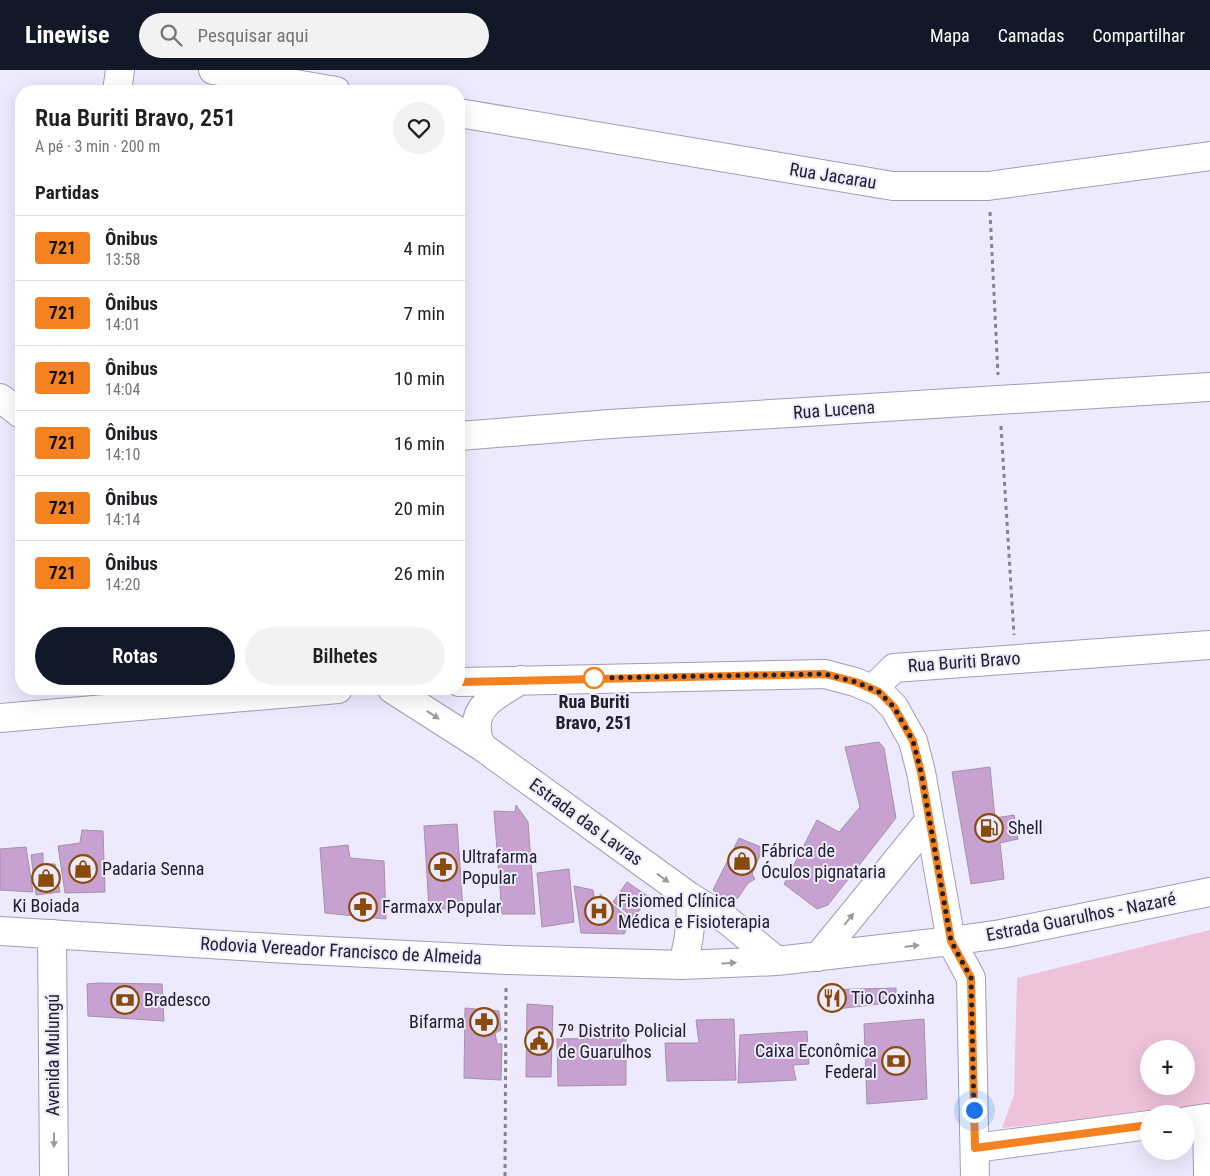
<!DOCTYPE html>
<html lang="pt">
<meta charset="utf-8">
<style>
body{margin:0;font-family:"Roboto Condensed",sans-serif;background:#f2f2f2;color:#202124;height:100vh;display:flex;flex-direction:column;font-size:19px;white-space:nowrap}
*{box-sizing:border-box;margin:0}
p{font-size:16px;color:#757577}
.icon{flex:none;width:28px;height:28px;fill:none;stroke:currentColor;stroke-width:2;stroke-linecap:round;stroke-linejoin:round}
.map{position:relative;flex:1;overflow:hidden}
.details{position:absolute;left:15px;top:15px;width:450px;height:610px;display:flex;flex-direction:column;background:#fff;border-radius:20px;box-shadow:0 5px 20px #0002}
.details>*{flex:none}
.badge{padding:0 10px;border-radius:4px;font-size:18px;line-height:32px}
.buttons{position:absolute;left:1140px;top:970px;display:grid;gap:10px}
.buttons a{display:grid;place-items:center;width:55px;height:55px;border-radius:50%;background:#fff;box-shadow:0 5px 20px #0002;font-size:25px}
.you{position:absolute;width:25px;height:25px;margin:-12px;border:4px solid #fff;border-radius:50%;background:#1a73e8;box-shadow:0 0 0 8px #1a73e833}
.map>.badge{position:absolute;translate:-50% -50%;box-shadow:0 0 0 2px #fff}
h2{padding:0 20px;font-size:19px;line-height:45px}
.round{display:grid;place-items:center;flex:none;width:52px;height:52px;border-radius:26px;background:#f2f2f2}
.summary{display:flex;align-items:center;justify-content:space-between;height:85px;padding:0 20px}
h1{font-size:24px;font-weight:600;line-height:38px}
.primary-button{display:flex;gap:10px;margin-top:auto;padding:10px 20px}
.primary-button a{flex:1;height:58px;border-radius:30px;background:#111827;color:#fff;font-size:20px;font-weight:600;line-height:58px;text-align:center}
.primary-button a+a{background:#f2f2f2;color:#202124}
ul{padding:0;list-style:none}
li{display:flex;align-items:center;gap:15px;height:65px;padding:0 20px;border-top:1px solid #e0e0e0}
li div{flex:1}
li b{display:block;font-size:19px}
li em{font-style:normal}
li .badge{min-width:55px;font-weight:700;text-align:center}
header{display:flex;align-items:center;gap:30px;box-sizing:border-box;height:70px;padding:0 25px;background:#111827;color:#fff}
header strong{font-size:24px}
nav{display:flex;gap:28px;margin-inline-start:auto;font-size:18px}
.search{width:350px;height:45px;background:#f2f2f2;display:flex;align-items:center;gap:12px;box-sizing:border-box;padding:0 18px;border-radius:28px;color:#757577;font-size:19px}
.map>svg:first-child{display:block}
.green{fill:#eec2db;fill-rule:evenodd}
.building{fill:#c7a2d1;stroke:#a491aa}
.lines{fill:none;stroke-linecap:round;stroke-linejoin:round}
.minor-casing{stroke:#a19cb9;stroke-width:30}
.secondary-casing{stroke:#a19cb9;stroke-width:30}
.path{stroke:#848290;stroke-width:3;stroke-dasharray:4 4;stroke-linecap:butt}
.minor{stroke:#fff;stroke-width:28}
.secondary{stroke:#fff;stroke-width:28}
.oneway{fill:#9c9ba0}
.line-casing{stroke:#fff;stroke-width:11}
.line{stroke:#f58220;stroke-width:8}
.walk{stroke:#22202b;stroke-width:5;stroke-dasharray:0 9}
.stop-dot{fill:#fff;stroke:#f58220;stroke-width:2.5}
.labels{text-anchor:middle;stroke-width:4;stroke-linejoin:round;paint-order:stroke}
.street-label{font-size:18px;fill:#22202b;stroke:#edeafd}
.stop-label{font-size:18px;font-weight:bold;fill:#22202b;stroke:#edeafd}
.poi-label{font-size:18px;fill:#22202b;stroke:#edeafd;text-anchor:start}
</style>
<header>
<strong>Linewise</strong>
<div class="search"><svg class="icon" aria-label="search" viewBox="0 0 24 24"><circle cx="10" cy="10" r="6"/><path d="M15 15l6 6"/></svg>Pesquisar aqui</div>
<nav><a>Mapa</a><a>Camadas</a><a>Compartilhar</a></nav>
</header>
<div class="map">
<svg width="1210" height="1106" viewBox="0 0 1210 1106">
<rect width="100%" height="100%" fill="#edeafd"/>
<path class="green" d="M 1210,860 L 1210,1033 L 1164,1041 L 1002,1058 L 1014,1025 L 1017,908 ZM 1149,979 L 1186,979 L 1186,1016 L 1149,1016 Z"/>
<path class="building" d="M 879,672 L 884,678 L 896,748 L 828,835 L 817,839 L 784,814 L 817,750 L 839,762 L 860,737 L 845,677 Z
M 990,697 L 995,748 L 1014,745 L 1018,769 L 1000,773 L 1004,809 L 971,814 L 952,702 Z
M 516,735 L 528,752 L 535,844 L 502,844 L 494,741 L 515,742 Z
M 457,754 L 463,839 L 429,839 L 424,756 Z
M 82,760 L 103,761 L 105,822 L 65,823 L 58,776 L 80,773 Z
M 739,768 L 763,778 L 752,804 L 755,809 L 748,813 L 738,828 L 727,830 L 713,820 Z
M 348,775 L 350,788 L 384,791 L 386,849 L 325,843 L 320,778 Z
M 26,777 L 33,822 L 0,820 L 0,779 Z
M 43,783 L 43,794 L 55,794 L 60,822 L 36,825 L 31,785 Z
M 569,799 L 574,852 L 542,857 L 537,803 Z
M 627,812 L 649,827 L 634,848 L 613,832 Z
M 574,816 L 593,820 L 595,832 L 600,833 L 600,824 L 631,850 L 624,864 L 581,863 Z
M 97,913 L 162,914 L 164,951 L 88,946 L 87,914 Z
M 896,918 L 896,932 L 828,940 L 822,920 Z
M 527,934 L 553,936 L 551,1007 L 526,1007 Z
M 465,938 L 499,941 L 501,960 L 495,963 L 497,974 L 502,974 L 501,1010 L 464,1008 Z
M 734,949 L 736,1010 L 667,1011 L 665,973 L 699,973 L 696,950 Z
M 924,949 L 927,1029 L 867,1034 L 864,954 Z
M 807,961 L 809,994 L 793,995 L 796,1010 L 738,1013 L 740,965 Z
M 626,968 L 626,1015 L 558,1016 L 557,969 Z"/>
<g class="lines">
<defs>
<path id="minor" d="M 213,0 L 336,21
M 117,21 L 120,0
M 459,43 L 893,116 L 988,116 L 1210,86
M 459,366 L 610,354 L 1210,317
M 873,619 L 894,598 L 1210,575
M 0,648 L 338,619
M 52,864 L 54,1106
M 951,871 L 1001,864 L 1210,822
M 1186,1051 L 1207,1048 L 1208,1106
M 975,1078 L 1149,1055"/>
<path id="secondary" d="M 0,328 L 21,344
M 459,612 L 825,604 L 855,612 L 879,622 L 894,637 L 913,671 L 921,702 L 951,871 L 971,908 L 975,1106
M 392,619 L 481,676 L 690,827 L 727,850 L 777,891
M 481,676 C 480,672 477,666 477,661 C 473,634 502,622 521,610
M 0,861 L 288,879 L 506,890 L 682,895 L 777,891 L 951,871
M 818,887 L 929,751
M 682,895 C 690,872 692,852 690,827"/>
</defs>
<use href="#minor" class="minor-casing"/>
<use href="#secondary" class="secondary-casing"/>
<path class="path" d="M 990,142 L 998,305
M 1001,356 L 1014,565
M 505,1106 L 506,917"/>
<use href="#minor" class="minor"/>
<use href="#secondary" class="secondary"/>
</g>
<defs><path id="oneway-solid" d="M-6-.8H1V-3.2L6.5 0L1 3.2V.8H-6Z" transform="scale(1.25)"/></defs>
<g class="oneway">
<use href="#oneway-solid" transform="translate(433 645) rotate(33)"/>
<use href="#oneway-solid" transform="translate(663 808) rotate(36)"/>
<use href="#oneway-solid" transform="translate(849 849) rotate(-51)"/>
<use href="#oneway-solid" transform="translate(912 876) rotate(-7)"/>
<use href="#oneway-solid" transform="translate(729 893) rotate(-3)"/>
<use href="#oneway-solid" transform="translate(54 1070) rotate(90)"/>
</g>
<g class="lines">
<defs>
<path id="line" d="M 459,612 L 825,604 L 856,612 L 879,622 L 894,637 L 913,671 L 921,702 L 951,871 L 971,908 L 975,1078 L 1149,1055"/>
</defs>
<use href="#line" class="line-casing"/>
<use href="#line" class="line"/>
<path class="walk" d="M 594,608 L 825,604 L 856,612 L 879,622 L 894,637 L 913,671 L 921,702 L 951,871 L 971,908 L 974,1040"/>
</g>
<defs>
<symbol id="fuel-ring" viewBox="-11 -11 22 22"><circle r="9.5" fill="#edeafd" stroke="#884b0c" stroke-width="1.5"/><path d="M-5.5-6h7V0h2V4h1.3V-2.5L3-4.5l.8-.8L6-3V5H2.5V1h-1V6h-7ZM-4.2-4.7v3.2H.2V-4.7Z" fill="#884b0c"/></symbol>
<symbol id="shop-ring" viewBox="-11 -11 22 22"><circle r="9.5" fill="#edeafd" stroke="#884b0c" stroke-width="1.5"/><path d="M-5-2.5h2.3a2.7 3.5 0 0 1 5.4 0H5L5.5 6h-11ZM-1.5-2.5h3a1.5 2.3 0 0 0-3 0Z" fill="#884b0c"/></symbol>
<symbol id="pharmacy-ring" viewBox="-11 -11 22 22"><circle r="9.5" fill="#edeafd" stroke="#884b0c" stroke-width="1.5"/><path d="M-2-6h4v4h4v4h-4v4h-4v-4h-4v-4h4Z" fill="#884b0c"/></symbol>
<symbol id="hospital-ring" viewBox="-11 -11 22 22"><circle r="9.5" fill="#edeafd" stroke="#884b0c" stroke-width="1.5"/><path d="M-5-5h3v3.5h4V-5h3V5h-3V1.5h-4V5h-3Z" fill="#884b0c"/></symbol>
<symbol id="restaurant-ring" viewBox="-11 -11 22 22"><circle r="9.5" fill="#edeafd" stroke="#884b0c" stroke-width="1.5"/><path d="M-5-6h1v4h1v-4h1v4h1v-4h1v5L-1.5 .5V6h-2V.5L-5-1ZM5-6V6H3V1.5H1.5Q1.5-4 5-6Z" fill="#884b0c"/></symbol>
<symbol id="bank-ring" viewBox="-11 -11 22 22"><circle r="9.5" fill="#edeafd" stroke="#884b0c" stroke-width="1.5"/><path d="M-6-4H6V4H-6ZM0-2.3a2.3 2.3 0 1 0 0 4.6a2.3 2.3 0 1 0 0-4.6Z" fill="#884b0c"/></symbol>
<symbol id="civic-ring" viewBox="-11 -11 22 22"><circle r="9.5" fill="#edeafd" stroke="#884b0c" stroke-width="1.5"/><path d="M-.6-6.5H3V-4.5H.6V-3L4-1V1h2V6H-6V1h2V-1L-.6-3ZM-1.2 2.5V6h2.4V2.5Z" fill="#884b0c"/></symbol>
</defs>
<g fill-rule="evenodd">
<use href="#fuel-ring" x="973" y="742" width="32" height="32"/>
<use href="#shop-ring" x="726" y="775" width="32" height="32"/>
<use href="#pharmacy-ring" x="427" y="781" width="32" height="32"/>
<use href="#shop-ring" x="67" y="783" width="32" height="32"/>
<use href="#shop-ring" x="30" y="792" width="32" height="32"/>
<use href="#pharmacy-ring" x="347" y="821" width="32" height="32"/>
<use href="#hospital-ring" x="583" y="825" width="32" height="32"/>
<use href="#restaurant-ring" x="816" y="912" width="32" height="32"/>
<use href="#bank-ring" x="109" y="914" width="32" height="32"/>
<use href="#pharmacy-ring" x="468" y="936" width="32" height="32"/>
<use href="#civic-ring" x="523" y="955" width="32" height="32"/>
<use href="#bank-ring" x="880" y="975" width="32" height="32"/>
</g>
<circle class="stop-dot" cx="594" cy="608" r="10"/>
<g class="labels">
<g class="street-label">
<text transform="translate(833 106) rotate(9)" y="6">Rua Jacarau</text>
<text transform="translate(834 340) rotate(-4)" y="6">Rua Lucena</text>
<text transform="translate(964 592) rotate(-4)" y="6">Rua Buriti Bravo</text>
<text transform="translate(586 752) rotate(36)" y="6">Estrada das Lavras</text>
<text transform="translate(1081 847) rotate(-11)" y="6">Estrada Guarulhos - Nazaré</text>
<text transform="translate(341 881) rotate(3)" y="6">Rodovia Vereador Francisco de Almeida</text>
<text transform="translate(53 985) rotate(-90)" y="6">Avenida Mulungú</text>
</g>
<g class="stop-label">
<text x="594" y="638">Rua Buriti<tspan x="594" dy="21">Bravo, 251</tspan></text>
</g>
<g class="poi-label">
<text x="1008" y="764">Shell</text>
<text x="761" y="787">Fábrica de<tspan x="761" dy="21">Óculos pignataria</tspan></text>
<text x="462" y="793">Ultrafarma<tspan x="462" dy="21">Popular</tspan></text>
<text x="102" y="805">Padaria Senna</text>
<text x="618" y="837">Fisiomed Clínica<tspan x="618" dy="21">Médica e Fisioterapia</tspan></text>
<text x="46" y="842" text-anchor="middle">Ki Boiada</text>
<text x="382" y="843">Farmaxx Popular</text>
<text x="851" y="934">Tio Coxinha</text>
<text x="144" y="936">Bradesco</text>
<text x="465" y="958" text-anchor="end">Bifarma</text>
<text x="558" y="967">7º Distrito Policial<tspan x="558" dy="21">de Guarulhos</tspan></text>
<text x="877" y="987" text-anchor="end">Caixa Econômica<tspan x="877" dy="21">Federal</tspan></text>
</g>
</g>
</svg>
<div class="buttons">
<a>+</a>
<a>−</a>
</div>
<div class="you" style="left:974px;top:1040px"></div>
<section class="details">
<div class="summary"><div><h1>Rua Buriti Bravo, 251</h1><p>A pé · 3 min · 200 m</p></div><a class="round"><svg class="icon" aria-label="heart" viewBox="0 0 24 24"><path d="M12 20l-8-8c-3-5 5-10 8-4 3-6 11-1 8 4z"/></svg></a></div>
<h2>Partidas</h2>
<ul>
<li><span class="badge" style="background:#f58220;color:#111">721</span><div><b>Ônibus</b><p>13:58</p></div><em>4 min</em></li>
<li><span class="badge" style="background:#f58220;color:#111">721</span><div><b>Ônibus</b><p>14:01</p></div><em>7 min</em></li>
<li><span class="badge" style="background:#f58220;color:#111">721</span><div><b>Ônibus</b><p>14:04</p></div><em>10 min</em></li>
<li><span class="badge" style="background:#f58220;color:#111">721</span><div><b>Ônibus</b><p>14:10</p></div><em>16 min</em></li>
<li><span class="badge" style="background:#f58220;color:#111">721</span><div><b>Ônibus</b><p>14:14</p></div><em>20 min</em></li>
<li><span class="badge" style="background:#f58220;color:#111">721</span><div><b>Ônibus</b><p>14:20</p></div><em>26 min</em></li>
</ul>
<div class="primary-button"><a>Rotas</a><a>Bilhetes</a></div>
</section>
</div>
